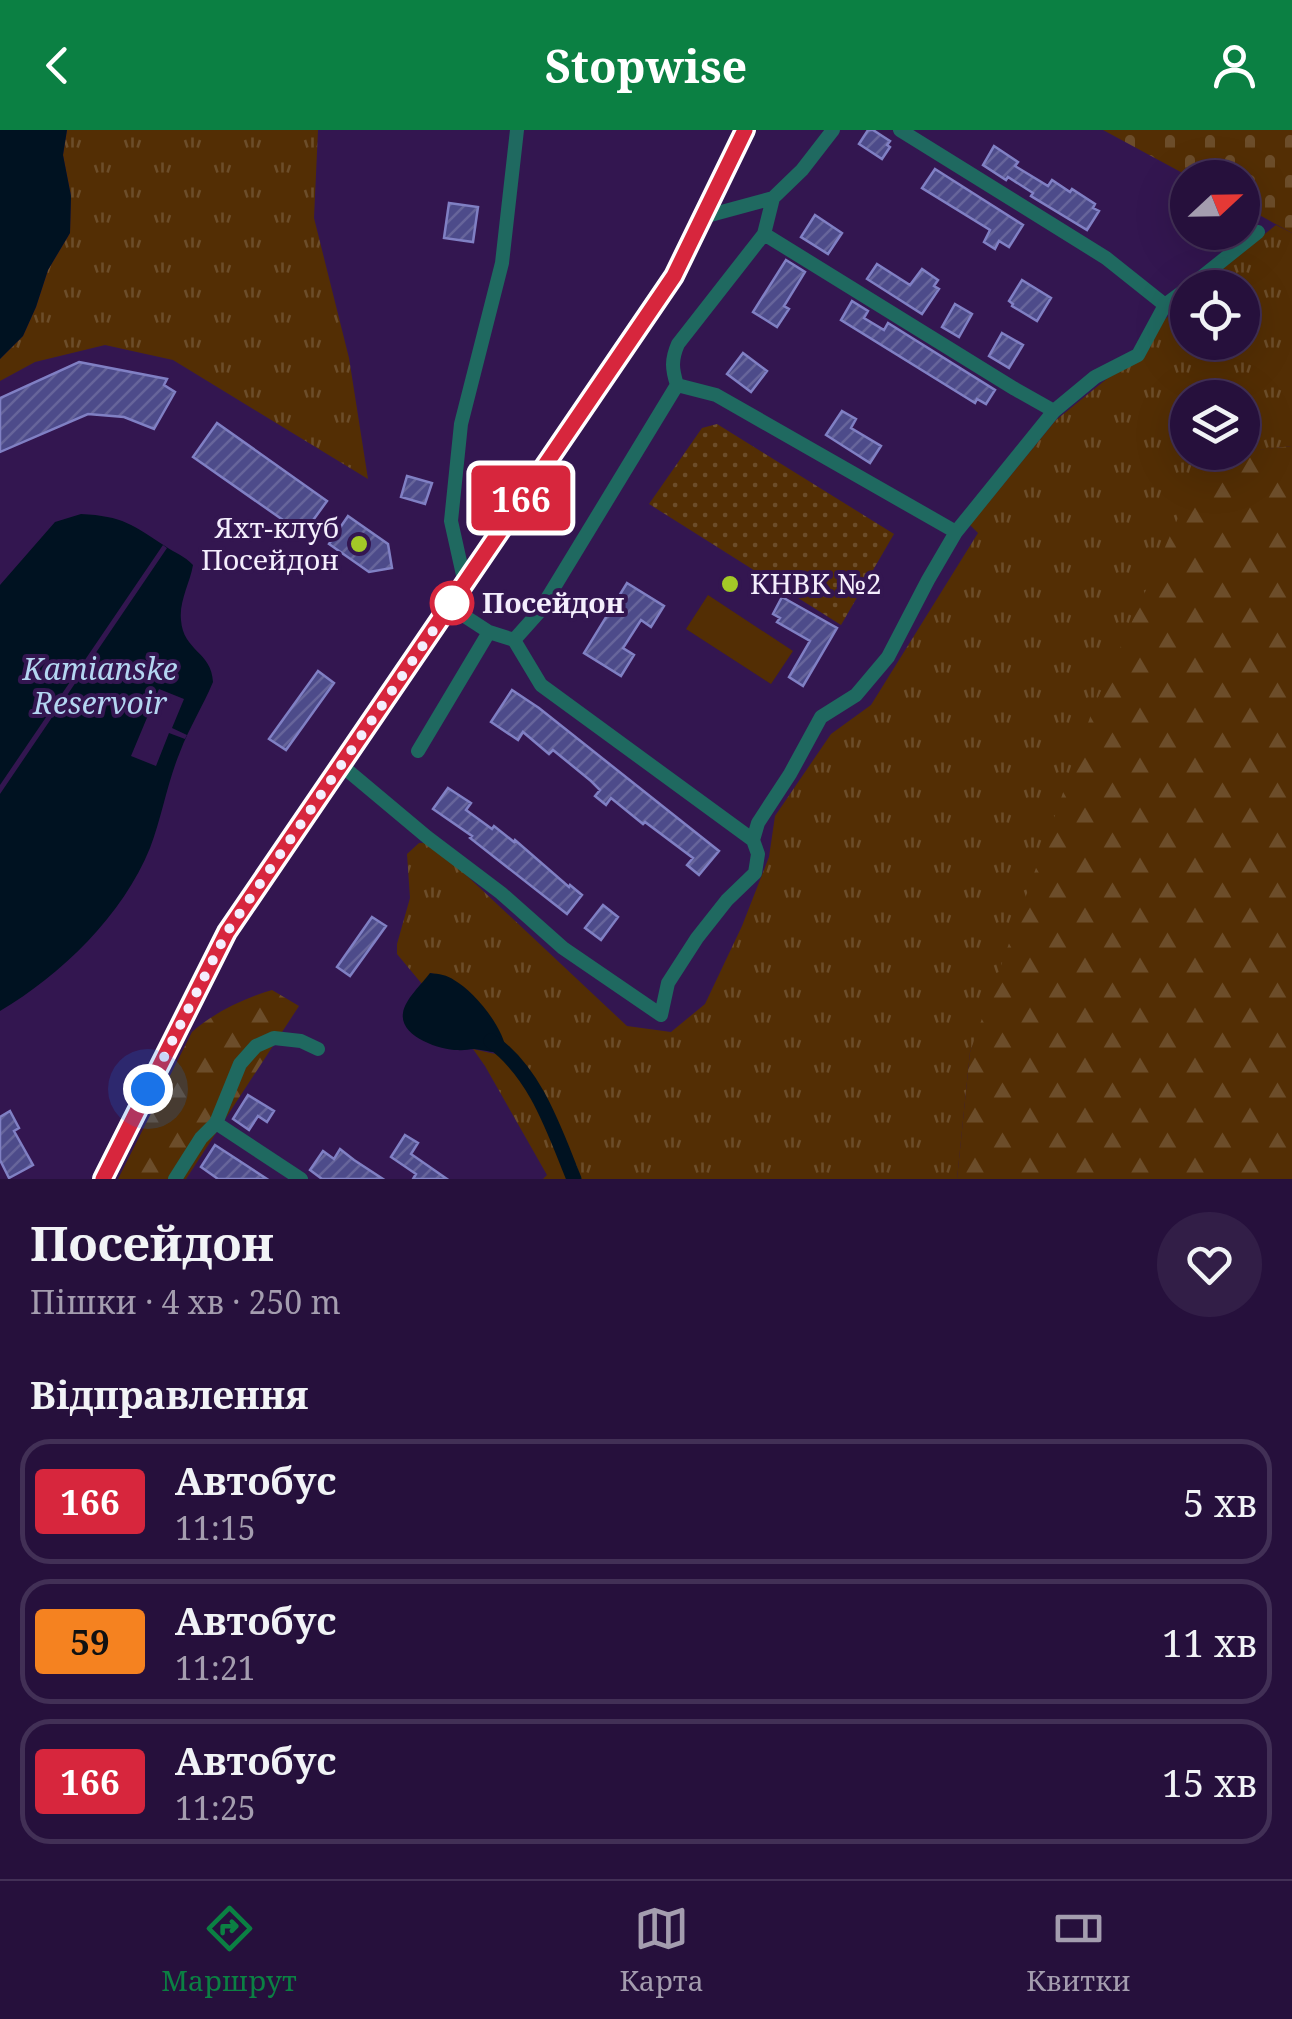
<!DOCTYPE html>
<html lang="uk">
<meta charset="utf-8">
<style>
body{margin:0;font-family:"Noto Serif",serif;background:#321e47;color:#f1f3f6;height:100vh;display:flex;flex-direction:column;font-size:38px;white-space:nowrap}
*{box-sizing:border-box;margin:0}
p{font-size:32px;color:#a49daf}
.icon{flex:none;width:55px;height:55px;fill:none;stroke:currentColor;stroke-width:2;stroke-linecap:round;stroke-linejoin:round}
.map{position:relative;height:1049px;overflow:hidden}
.details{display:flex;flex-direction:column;background:#26103c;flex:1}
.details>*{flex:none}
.badge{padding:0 20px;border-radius:8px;font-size:35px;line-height:65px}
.needle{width:65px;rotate:68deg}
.controls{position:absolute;left:1170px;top:30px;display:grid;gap:20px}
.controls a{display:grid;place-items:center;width:90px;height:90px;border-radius:50%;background:#26103c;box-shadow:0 10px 40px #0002,0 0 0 2px #423056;font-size:50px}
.you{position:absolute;width:50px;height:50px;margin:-25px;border:8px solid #fff;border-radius:50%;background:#1a73e8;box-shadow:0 0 0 15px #1a73e833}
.map>.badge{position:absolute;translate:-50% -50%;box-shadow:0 0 0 5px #fff}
h2{padding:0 30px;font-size:38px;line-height:90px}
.round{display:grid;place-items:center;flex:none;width:105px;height:105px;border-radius:52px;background:#321e47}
.summary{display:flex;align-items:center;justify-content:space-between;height:170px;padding:0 30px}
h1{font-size:48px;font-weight:700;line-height:75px}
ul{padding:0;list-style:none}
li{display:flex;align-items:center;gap:30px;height:125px;margin:0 20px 15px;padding:0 10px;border:5px solid #423056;border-radius:30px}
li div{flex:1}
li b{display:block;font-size:38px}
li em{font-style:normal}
li .badge{min-width:110px;font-weight:700;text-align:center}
header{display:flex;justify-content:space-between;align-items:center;height:130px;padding:0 30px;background:#0b8043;color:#fff;font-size:45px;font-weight:700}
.tabs{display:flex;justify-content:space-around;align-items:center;height:140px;border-top:2px solid #423056;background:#26103c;font-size:28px;color:#a49daf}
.tabs a{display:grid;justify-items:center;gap:5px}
.tabs .on{color:#0b8043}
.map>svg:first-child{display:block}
.grass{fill:url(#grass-tufts)}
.forest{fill:url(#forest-firs)}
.cemetery{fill:url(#cemetery-stones)}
.park{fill:url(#park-dots)}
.pitch{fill:#532e04}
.water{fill:#001221}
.pier{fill:#331650}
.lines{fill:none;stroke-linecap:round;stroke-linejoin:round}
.canal{stroke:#001221;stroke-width:15}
.building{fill:url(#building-hatch);stroke:#8080c4;stroke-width:2.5}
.street{stroke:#1f6960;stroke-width:14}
.secondary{stroke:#2c8a7e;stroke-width:20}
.line-casing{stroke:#fff;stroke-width:22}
.line{stroke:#d7263d;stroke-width:15}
.walk{stroke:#f4eefd;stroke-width:10;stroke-dasharray:0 18}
.poi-dot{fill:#a3c927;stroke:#331650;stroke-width:4}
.stop-dot{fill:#fff;stroke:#d7263d;stroke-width:5}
.labels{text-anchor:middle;stroke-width:8;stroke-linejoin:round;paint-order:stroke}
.poi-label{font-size:28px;fill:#f4eefd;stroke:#331650;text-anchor:end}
.stop-label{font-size:28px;font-weight:bold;fill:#f4eefd;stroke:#331650;text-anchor:start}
.water-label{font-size:30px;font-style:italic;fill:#b4d6f1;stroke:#331650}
</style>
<header><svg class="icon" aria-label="back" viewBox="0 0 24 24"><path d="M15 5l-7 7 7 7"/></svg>Stopwise<svg class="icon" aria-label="person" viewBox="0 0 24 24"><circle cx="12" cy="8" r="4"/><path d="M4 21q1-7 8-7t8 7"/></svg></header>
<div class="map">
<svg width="1292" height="1049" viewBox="0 0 1292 1049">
<defs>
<pattern id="grass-tufts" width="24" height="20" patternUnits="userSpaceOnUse" patternTransform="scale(2.5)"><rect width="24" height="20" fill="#532e04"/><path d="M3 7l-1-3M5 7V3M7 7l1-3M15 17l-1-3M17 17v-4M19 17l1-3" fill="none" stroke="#6c4d2a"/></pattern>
<pattern id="forest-firs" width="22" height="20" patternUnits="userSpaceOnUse" patternTransform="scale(2.5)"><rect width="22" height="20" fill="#532e04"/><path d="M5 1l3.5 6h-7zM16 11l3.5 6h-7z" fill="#6c4d2a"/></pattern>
<pattern id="cemetery-stones" width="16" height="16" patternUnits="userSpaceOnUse" patternTransform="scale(2.5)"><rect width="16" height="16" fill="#532e04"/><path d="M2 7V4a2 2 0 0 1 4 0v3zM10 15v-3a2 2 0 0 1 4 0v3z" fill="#6c4d2a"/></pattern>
<pattern id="park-dots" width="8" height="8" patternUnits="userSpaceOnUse" patternTransform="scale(2.5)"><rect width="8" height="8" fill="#532e04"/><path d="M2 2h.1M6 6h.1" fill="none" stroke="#6c4d2a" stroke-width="1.8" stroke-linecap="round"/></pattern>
<pattern id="building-hatch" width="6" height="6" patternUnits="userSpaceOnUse" patternTransform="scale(2.5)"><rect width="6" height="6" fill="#4d4b8a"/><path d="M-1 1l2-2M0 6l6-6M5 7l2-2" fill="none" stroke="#67659b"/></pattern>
</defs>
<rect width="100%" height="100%" fill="#331650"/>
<path class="grass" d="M 67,0 L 318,0 L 314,88 L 349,228 L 368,349 L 173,230 L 105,215 L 35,232 L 0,251 L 0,229 L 23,206 L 36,177 L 48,140 L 70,103 L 71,66 L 63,25 Z
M 1276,95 L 1292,103 L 1292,316 L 1243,322 L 1242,268 L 1188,268 L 1188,322 L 1234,323 L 1222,324 L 970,922 L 957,1049 L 543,1049 L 547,1045 L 485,936 L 473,919 L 495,924 C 481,876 483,859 431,843 L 422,854 L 397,824 L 397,814 L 410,768 L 407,724 L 419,713 L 432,713 L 627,896 L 671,902 L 705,874 L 742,796 L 769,727 L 775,686 L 831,604 L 871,575 L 978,403 L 970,395 L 1056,290 L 1119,239 L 1187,166 L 1188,212 L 1242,212 L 1242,158 L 1198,157 Z"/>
<path class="forest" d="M 1292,316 L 1292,1049 L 957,1049 L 970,922 L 1093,579 L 1194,352 L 1223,324 Z
M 272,860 L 299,876 L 186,1049 L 118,1049 L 192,902 C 213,883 245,868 272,860 Z"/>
<path class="cemetery" d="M 1103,0 L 1292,0 L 1292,103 L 1243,76 L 1242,48 L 1190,47 Z"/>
<path class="park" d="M 717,294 L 894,404 L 841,495 L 649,374 L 702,298 Z"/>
<path class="pitch" d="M 708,465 L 793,521 L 771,554 L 686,499 Z"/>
<path class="water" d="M 0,0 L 67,0 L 63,25 L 71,66 L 70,103 L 48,140 L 36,177 L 23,206 L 0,229 Z
M 81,384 C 123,386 133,395 165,416 C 175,423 185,426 193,435 C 190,453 179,471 181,490 C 183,521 212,522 213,552 C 203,576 189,598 180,622 C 167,653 162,687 150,718 C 123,785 61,845 0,881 L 0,455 L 55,392 Z
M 430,843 C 439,844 447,845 454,850 C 475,862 505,899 506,922 C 494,924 486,920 474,919 C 469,919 463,921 458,920 C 439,920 399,906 403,883 C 405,869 422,854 430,843 Z"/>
<path class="pier" d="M 163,415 L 167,418 L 0,664 L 0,655 Z
M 159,559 L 184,569 L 172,598 L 187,605 L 185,609 L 169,603 L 156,636 L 131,626 Z"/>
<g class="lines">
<path class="canal" d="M 491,911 C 536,943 554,1000 574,1049"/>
</g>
<path class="building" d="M 868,0 L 873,0 L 890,11 L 887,15 L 890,17 L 882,29 L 859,14 Z
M 994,16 L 1018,32 L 1015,36 L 1048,56 L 1052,50 L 1070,62 L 1072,59 L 1095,74 L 1093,78 L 1099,81 L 1087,100 L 1031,66 L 1033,63 L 1008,47 L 1006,50 L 983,35 Z
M 935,39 L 1023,95 L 1009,117 L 999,111 L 995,119 L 984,112 L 990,100 L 922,58 Z
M 449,73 L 478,77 L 473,112 L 444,108 Z
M 815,85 L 842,103 L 828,124 L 801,107 Z
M 786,130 L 805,142 L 784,176 L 789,179 L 777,197 L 753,182 Z
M 877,134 L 910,155 L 922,139 L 938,150 L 934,156 L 939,159 L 922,184 L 867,149 Z
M 1022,150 L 1051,168 L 1037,191 L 1012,176 L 1013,174 L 1009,171 Z
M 852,171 L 868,181 L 864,188 L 884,200 L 888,193 L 995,260 L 986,274 L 977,269 L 975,273 L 841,190 Z
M 955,174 L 972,184 L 959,207 L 942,197 Z
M 1002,203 L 1023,215 L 1009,238 L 989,226 Z
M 743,223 L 767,241 L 751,262 L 727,244 Z
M 79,232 L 167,249 L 164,255 L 175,262 L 154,299 L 124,287 L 88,284 L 0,322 L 0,268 Z
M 842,281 L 856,289 L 851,298 L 881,316 L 870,333 L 826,305 Z
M 217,293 L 327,371 L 303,404 L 193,327 Z
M 407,346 L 432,353 L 425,374 L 401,367 Z
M 348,386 L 388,414 L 392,438 L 369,442 L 329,414 Z
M 627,453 L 664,476 L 651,497 L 641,490 L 623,518 L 634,525 L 621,546 L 584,523 Z
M 782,467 L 837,498 L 803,556 L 789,547 L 810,511 L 777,492 L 780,488 L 773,484 Z
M 318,541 L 334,553 L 286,620 L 269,609 Z
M 512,560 L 539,578 L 719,721 L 699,745 L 687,735 L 693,728 L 645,692 L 643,694 L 611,668 L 606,675 L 595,666 L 600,660 L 591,651 L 553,620 L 549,624 L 523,602 L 518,610 L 491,592 Z
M 448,658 L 471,673 L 466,680 L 492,699 L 494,696 L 514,712 L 515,710 L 569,757 L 570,755 L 582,765 L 567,784 L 470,708 L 472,706 L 433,679 Z
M 603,775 L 618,787 L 601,810 L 585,798 Z
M 372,787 L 386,796 L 350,846 L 337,837 Z
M 248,965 L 274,981 L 267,992 L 258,986 L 249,1000 L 233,989 Z
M 10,981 L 19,998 L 14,1001 L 33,1035 L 9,1048 L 0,1030 L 0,987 Z
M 405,1005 L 418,1013 L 411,1024 L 447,1049 L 413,1049 L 416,1044 L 391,1027 Z
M 215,1015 L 267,1049 L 218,1049 L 201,1037 Z
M 340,1019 L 354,1030 L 383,1049 L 322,1049 L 310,1040 L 323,1021 L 334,1029 Z"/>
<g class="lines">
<path class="street" d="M 900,0 L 1106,128 L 1165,175
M 703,87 L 773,68
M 764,104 L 1015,259 L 1054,281
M 1188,158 L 1258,102
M 677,255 L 716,265 L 956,402
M 465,454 L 451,391 L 461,294 L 502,133 L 517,0
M 449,476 L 489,502
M 514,510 L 541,555 L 753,710
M 418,621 L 489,502 L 514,510 L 539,482 L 677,255 C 672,239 671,230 678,214 L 764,104 L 773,68 L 802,40 L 833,0
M 341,635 L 427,707 L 501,763 L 563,818 L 661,885 L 668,853 L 697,808 L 727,770 L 755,743 L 758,724 L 753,710 L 758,693 L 790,644 L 821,587 L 856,565 L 888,527 L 928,450 L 956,402 L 1054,281 L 1095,247 L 1138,225 L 1165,175 L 1188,158
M 216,993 L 301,1049
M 175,1049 L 201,1008 L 216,993 L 240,934 L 256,916 L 274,908 L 301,911 L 318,919"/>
<path class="secondary" d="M 103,1049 L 227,802 L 674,145 L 745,0"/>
</g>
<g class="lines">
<defs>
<path id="line" d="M 103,1049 L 227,802 L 674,146 L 745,0"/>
</defs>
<use href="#line" class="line-casing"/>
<use href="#line" class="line"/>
<path class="walk" d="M 148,959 L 227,802 L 452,473"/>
</g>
<g class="poi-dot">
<circle cx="359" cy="414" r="10"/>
<circle cx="730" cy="454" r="10"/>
</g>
<circle class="stop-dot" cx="452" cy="473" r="20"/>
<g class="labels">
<g class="poi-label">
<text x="339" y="408">Яхт-клуб<tspan x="339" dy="32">Посейдон</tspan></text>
<text x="750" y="464" text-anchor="start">КНВК №2</text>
</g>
<g class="stop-label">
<text x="482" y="483">Посейдон</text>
</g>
<g class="water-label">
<text x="100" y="550">Kamianske<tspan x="100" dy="34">Reservoir</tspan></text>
</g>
</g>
</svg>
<div class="controls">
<a><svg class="needle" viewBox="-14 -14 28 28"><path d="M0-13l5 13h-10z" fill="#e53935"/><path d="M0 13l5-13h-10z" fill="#a49daf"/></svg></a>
<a><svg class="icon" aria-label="locate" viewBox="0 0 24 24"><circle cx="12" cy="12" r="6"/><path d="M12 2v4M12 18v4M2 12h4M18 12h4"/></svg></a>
<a><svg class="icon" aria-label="layers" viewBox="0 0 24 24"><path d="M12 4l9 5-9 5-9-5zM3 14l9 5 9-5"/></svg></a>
</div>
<div class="you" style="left:148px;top:959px"></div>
<b class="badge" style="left:521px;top:368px;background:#d7263d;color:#fff">166</b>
</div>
<section class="details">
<div class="summary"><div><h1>Посейдон</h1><p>Пішки · 4 хв · 250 m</p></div><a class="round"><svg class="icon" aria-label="heart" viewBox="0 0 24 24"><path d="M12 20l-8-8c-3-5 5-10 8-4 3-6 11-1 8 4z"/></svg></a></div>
<h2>Відправлення</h2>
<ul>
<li><span class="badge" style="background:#d7263d;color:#fff">166</span><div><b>Автобус</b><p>11:15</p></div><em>5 хв</em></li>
<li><span class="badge" style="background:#f58220;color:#111">59</span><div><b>Автобус</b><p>11:21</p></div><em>11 хв</em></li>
<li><span class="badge" style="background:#d7263d;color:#fff">166</span><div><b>Автобус</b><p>11:25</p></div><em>15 хв</em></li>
</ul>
</section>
<nav class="tabs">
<a class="on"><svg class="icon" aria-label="directions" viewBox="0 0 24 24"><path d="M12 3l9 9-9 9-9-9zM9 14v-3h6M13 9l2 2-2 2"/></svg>Маршрут</a>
<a><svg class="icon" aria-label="map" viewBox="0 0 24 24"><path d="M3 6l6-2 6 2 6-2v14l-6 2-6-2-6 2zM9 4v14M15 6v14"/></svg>Карта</a>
<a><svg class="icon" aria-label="tickets" viewBox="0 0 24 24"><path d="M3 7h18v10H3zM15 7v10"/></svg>Квитки</a>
</nav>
